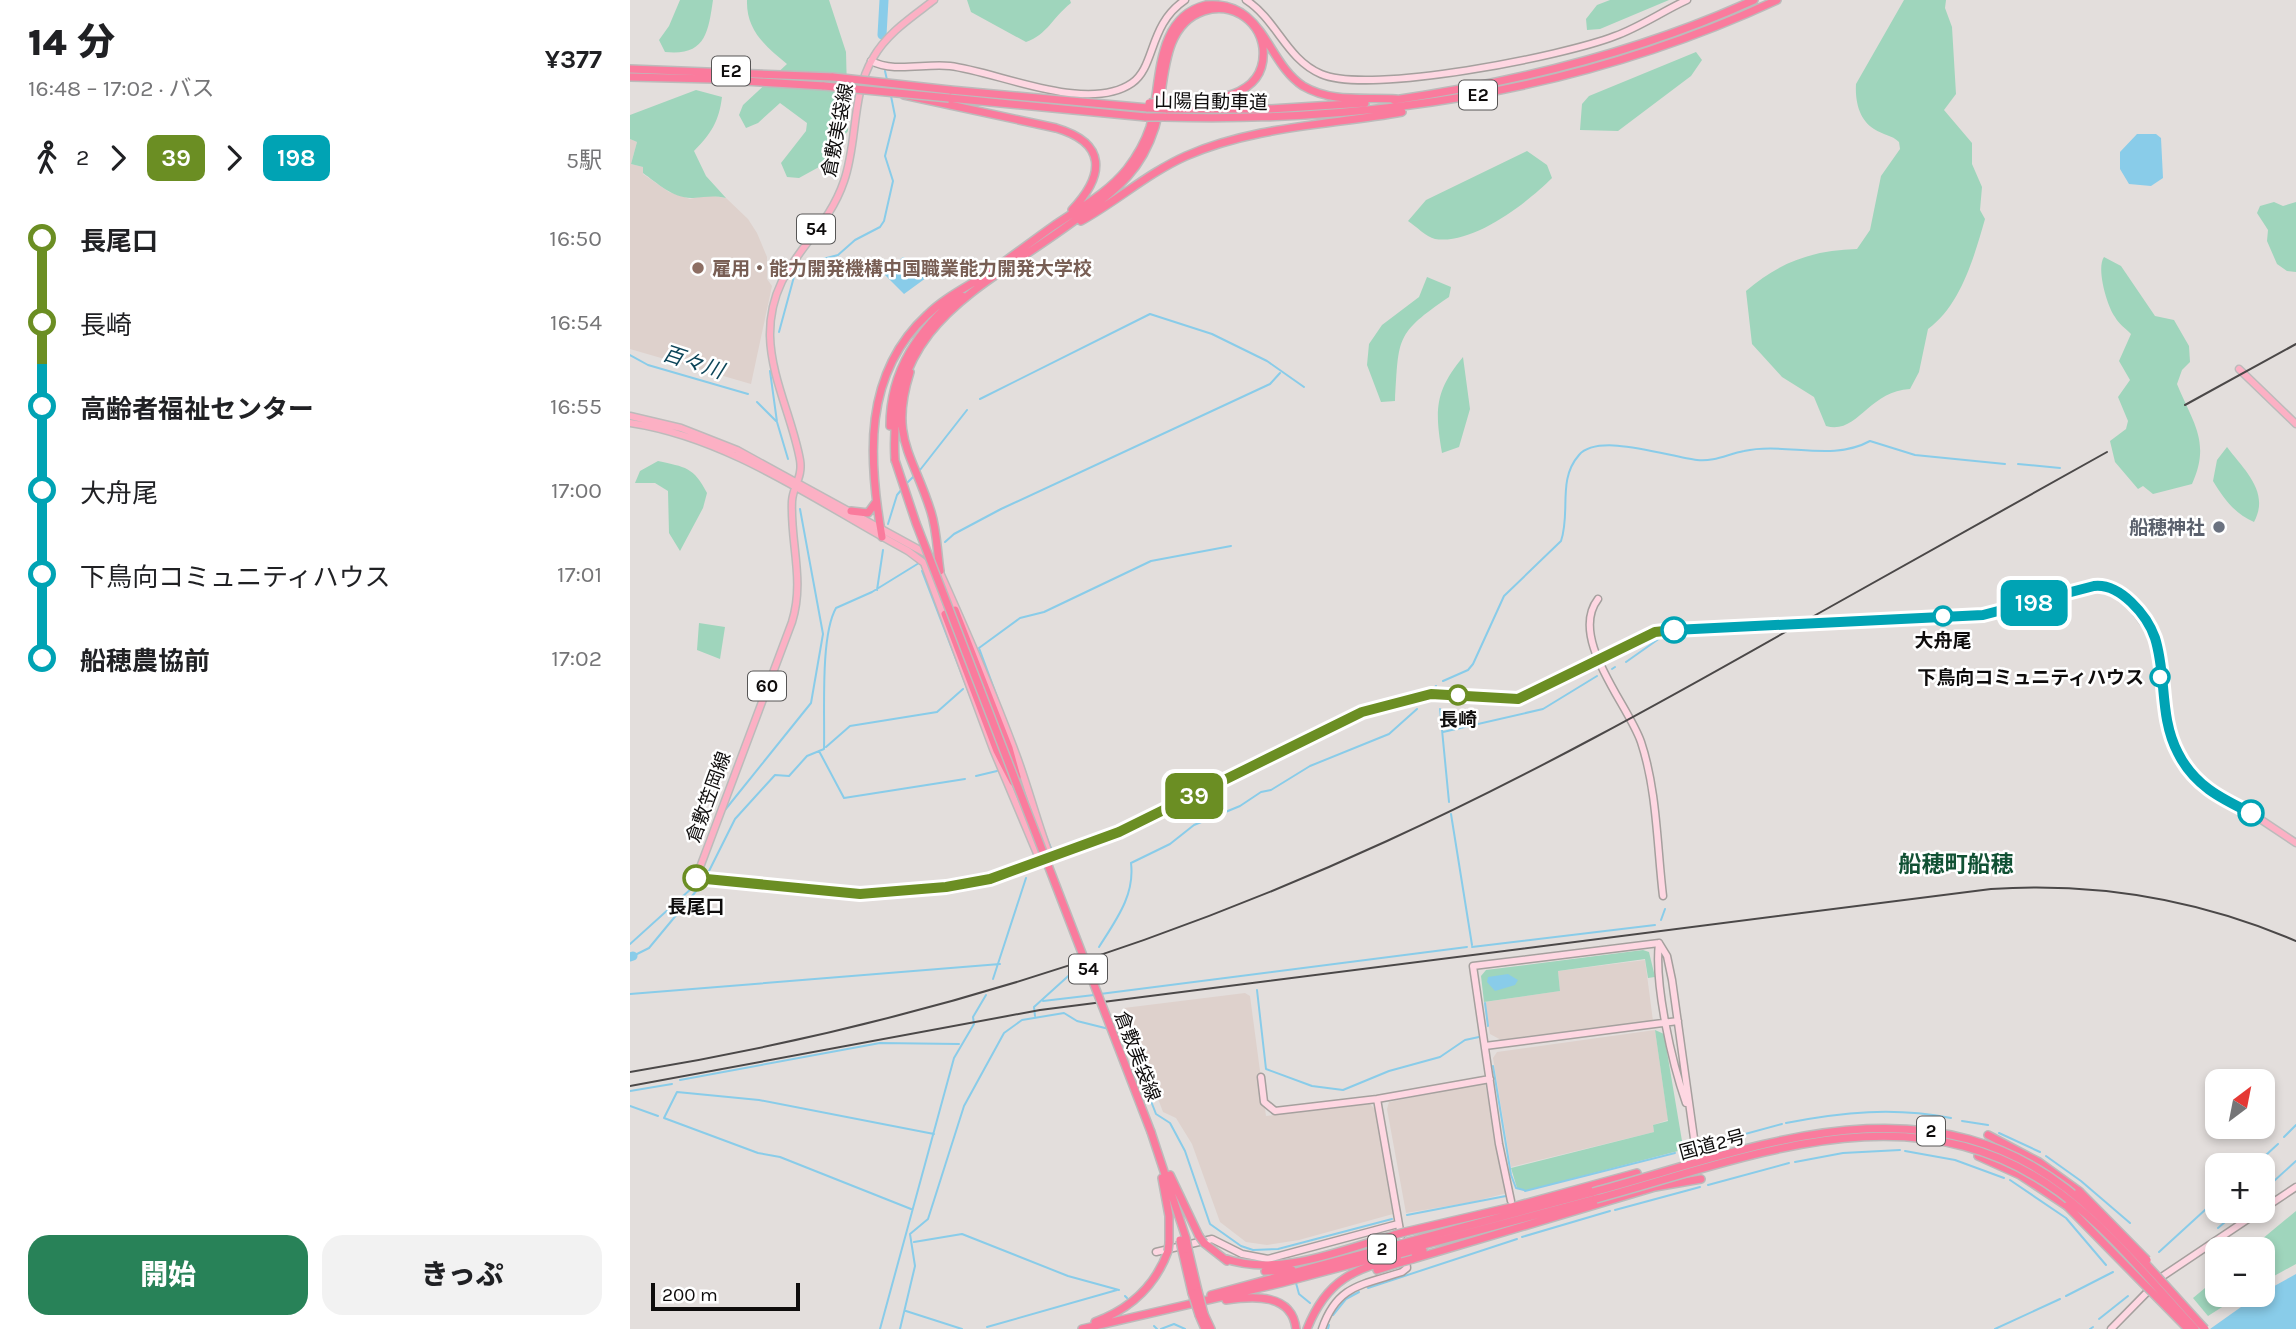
<!DOCTYPE html>
<html lang="ja">
<meta charset="utf-8">
<style>
body{margin:0;font-family:Karla,"Noto Sans JP",sans-serif;background:#f2f2f2;color:#202124;height:100vh;display:flex;flex-direction:column;font-size:26px;white-space:nowrap}
*{box-sizing:border-box;margin:0}
p{font-size:23px;color:#757577}
.icon{flex:none;width:38px;height:38px;fill:none;stroke:currentColor;stroke-width:2;stroke-linecap:round;stroke-linejoin:round}
.map{position:relative;flex:1;overflow:hidden}
.panel{display:flex;flex-direction:column;background:#fff;width:630px}
.panel>*{flex:none}
.badge{padding:0 14px;border-radius:10px;font-size:24px;line-height:46px}
.needle{width:46px;rotate:32deg}
.controls{position:absolute;left:1575px;top:1069px;display:grid;gap:14px}
.controls a{display:grid;place-items:center;width:70px;height:70px;border-radius:14px;background:#fff;box-shadow:0 4px 10px #0003;font-size:35px}
.scale{position:absolute;left:21px;bottom:18px;width:149px;box-sizing:border-box;padding-left:7px;border:4px solid #0e0c0c;border-top:0;font-size:19px;line-height:24px;white-space:nowrap;color:#0e0c0c;-webkit-text-stroke:5px #fff;paint-order:stroke}
.map>.badge{position:absolute;translate:-50% -50%;box-shadow:0 0 0 4px #fff}
.legs{display:flex;align-items:center;gap:10px;height:77px;padding:0 28px;font-size:23px}
.legs p{margin-inline-start:auto}
.summary{display:flex;align-items:center;justify-content:space-between;height:119px;padding:0 28px}
h1{font-size:38px;font-weight:800;line-height:52px}
.cta{display:flex;gap:14px;margin-top:auto;padding:14px 28px}
.cta a{flex:1;height:80px;border-radius:21px;background:#288258;color:#fff;font-size:28px;font-weight:800;line-height:80px;text-align:center}
.cta a+a{background:#f2f2f2;color:#202124}
ul{padding:0 28px;list-style:none}
li{display:flex;align-items:center;gap:24px;height:84px;font-size:26px}
li i{display:grid;place-items:center;width:10px;height:100%;margin:0 9px;background:currentColor}
li i::after{content:'';width:18px;height:18px;margin:-9px;border:5px solid;border-radius:50%;background:#fff}
li p{margin-inline-start:auto}
li:first-child i{background:linear-gradient(#0000 50%,currentColor 0)}
li:last-child i{background:linear-gradient(currentColor 50%,#0000 0)}
main{display:flex;flex:1;min-height:0}
.map>svg:first-child{display:block}
.built{fill:#ded1cc}
.green{fill:#9fd5bc}
.water{fill:#89cce9}
.lines{fill:none;stroke-linecap:round;stroke-linejoin:round}
.stream{stroke:#89cce9;stroke-width:2}
.river{stroke:#89cce9;stroke-width:9}
.secondary-casing{stroke:#a5a09e;stroke-width:9}
.primary-casing{stroke:#bcbbbb;stroke-width:9}
.highway-casing{stroke:#bcbbbb;stroke-width:10}
.secondary{stroke:#fed7e2;stroke-width:6}
.primary{stroke:#fcb0c4;stroke-width:6}
.highway{stroke:#fa7b9d;stroke-width:7}
.rail{stroke:#4b4848;stroke-width:2}
.highway-bridge-casing{stroke:#bcbbbb;stroke-width:10;stroke-linecap:butt}
.highway-bridge{stroke:#fa7b9d;stroke-width:7}
.line-1-casing{stroke:#fff;stroke-width:16}
.line-2-casing{stroke:#fff;stroke-width:16}
.line-1{stroke:#6b8e23;stroke-width:10}
.line-2{stroke:#00a3b4;stroke-width:10}
.education-dot{fill:#8d6e63;stroke:#fff;stroke-width:2.5}
.worship-dot{fill:#6b7280;stroke:#fff;stroke-width:2.5}
.stop-2-dot{fill:#fff;stroke:#00a3b4;stroke-width:3.5}
.stop-1-dot{fill:#fff;stroke:#6b8e23;stroke-width:3.5}
.labels{text-anchor:middle;stroke-width:5;stroke-linejoin:round;paint-order:stroke}
.shield{fill:#fff;stroke:#565555;stroke-width:2}
.shield-label{font-size:18px;font-weight:bold;fill:#0e0c0c}
.street-label{font-size:19px;fill:#0e0c0c;stroke:#fff}
.education-label{font-size:19px;font-weight:bold;fill:#785e54;stroke:#fff;text-anchor:start}
.worship-label{font-size:19px;font-weight:bold;fill:#5b616d;stroke:#fff;text-anchor:end}
.stop-label{font-size:19px;font-weight:bold;fill:#0e0c0c;stroke:#fff}
.water-label{font-size:21px;font-style:italic;fill:#0c4559;stroke:#fff}
.quarter-label{font-size:23px;font-weight:bold;fill:#115134;stroke:#fff}
</style>
<main>
<section class="panel">
<div class="summary"><div><h1>14 分</h1><p>16:48 – 17:02 · バス</p></div><b>¥377</b></div>
<div class="legs"><svg class="icon" aria-label="walk" viewBox="0 0 24 24"><circle cx="13" cy="4" r="2"/><path d="M13 8l-2 6 4 7M11 14l-3 7M7 12l3-4h3l4 4"/></svg>2<svg class="icon" aria-label="forward" viewBox="0 0 24 24"><path d="M9 5l7 7-7 7"/></svg><b class="badge" style="background:#6b8e23;color:#fff">39</b><svg class="icon" aria-label="forward" viewBox="0 0 24 24"><path d="M9 5l7 7-7 7"/></svg><b class="badge" style="background:#00a3b4;color:#fff">198</b><p>5駅</p></div>
<ul>
<li><i style="color:#6b8e23"></i><b>長尾口</b><p>16:50</p></li>
<li><i style="color:#6b8e23"></i><span>長崎</span><p>16:54</p></li>
<li><i style="color:#00a3b4"></i><b>高齢者福祉センター</b><p>16:55</p></li>
<li><i style="color:#00a3b4"></i><span>大舟尾</span><p>17:00</p></li>
<li><i style="color:#00a3b4"></i><span>下鳥向コミュニティハウス</span><p>17:01</p></li>
<li><i style="color:#00a3b4"></i><b>船穂農協前</b><p>17:02</p></li>
</ul>
<div class="cta"><a>開始</a><a>きっぷ</a></div>
</section>
<div class="map">
<svg width="1666" height="1329" viewBox="0 0 1666 1329">
<rect width="100%" height="100%" fill="#e3dedc"/>
<path class="built" d="M 0,139 L 7,142 L 1,164 L 13,167 L 13,174 L 39,192 L 60,199 L 78,195 L 96,198 L 118,219 L 127,233 L 137,257 L 137,279 L 142,286 L 121,384 L 0,349 Z
M 1015,960 L 1023,1021 L 873,1041 L 860,1034 L 855,1002 L 930,991 L 928,971 Z
M 615,993 L 620,996 L 636,1116 L 740,1104 L 745,1109 L 763,1214 L 669,1240 L 637,1245 L 616,1242 L 590,1222 L 562,1144 L 546,1118 L 533,1112 L 494,1008 Z
M 1025,1030 L 1038,1120 L 1023,1125 L 1024,1132 L 881,1167 L 863,1058 L 867,1052 Z
M 855,1083 L 877,1193 L 842,1202 L 776,1213 L 757,1109 L 759,1102 Z"/>
<path class="green" d="M 50,0 L 83,0 C 78,34 75,56 35,52 L 29,40 L 39,26 Z
M 117,0 L 199,0 L 216,52 L 218,131 L 189,167 L 169,178 L 157,177 L 151,163 L 176,131 L 177,123 L 150,103 L 128,123 L 116,128 L 109,115 L 113,105 L 157,64 C 135,46 116,30 117,0 Z
M 337,0 L 440,0 L 441,3 C 422,18 418,34 396,42 L 341,12 Z
M 980,0 L 1039,0 L 970,29 L 957,30 L 956,19 L 967,5 Z
M 1274,0 L 1316,0 L 1315,8 L 1322,27 L 1326,94 L 1314,110 L 1342,143 L 1342,164 L 1352,187 L 1350,210 L 1355,219 C 1344,257 1331,305 1298,329 L 1289,372 L 1280,389 C 1238,391 1228,435 1196,426 L 1184,397 L 1152,377 L 1122,344 L 1116,291 C 1149,262 1184,250 1227,249 L 1240,230 L 1251,176 L 1270,149 L 1269,142 C 1262,135 1253,135 1244,129 C 1229,120 1225,101 1226,84 Z
M 1066,52 L 1072,60 L 1061,76 L 988,131 L 950,130 L 952,104 L 959,96 Z
M 66,90 L 92,97 C 89,121 81,134 64,151 L 76,176 L 96,198 C 83,195 76,197 63,198 C 44,199 27,183 13,173 L 13,167 L 1,164 L 7,142 L 0,139 L 0,115 Z
M 897,151 L 917,165 L 922,178 C 897,203 843,245 805,239 C 796,237 786,226 778,221 L 796,200 Z
M 1644,202 L 1653,206 L 1666,202 L 1666,272 L 1657,271 L 1647,264 L 1637,241 L 1638,230 L 1627,213 L 1630,206 Z
M 1474,257 L 1491,266 L 1525,316 L 1544,320 L 1559,346 L 1560,362 L 1552,370 L 1547,384 C 1563,423 1581,442 1562,484 L 1523,494 L 1513,486 L 1508,489 L 1485,462 L 1480,441 L 1496,429 L 1498,421 L 1488,397 L 1500,380 L 1489,361 L 1501,334 C 1496,329 1488,323 1485,317 C 1477,306 1466,268 1474,257 Z
M 797,277 L 821,287 L 819,297 C 765,334 769,337 765,401 L 751,402 L 737,365 L 739,344 L 752,325 L 789,297 Z
M 833,357 L 840,409 L 829,447 L 812,453 C 805,411 804,392 833,357 Z
M 1597,447 C 1615,471 1640,492 1624,522 C 1604,513 1594,499 1583,481 L 1587,460 Z
M 28,461 C 55,467 64,467 77,493 L 73,508 L 50,551 L 39,533 L 38,491 L 25,483 L 5,483 L 10,471 Z
M 69,623 L 95,627 L 90,659 L 67,650 Z
M 1013,950 L 1019,952 L 1025,977 L 1018,978 L 1015,959 L 928,971 L 930,991 L 854,1002 L 851,976 L 856,970 Z
M 1025,1030 L 1034,1034 L 1052,1141 L 1048,1151 L 895,1191 L 887,1188 L 881,1168 L 1024,1132 L 1023,1125 L 1038,1121 Z
M 1666,1211 L 1666,1264 L 1633,1282 L 1633,1250 L 1620,1249 Z
M 1587,1278 L 1587,1295 L 1611,1295 L 1578,1316 L 1563,1298 Z"/>
<path class="water" d="M 1507,134 L 1526,134 L 1531,138 L 1533,178 L 1521,186 L 1499,184 L 1490,169 L 1490,152 Z
M 273,257 L 300,270 L 300,275 L 274,294 L 253,273 Z
M 878,974 L 888,980 L 885,985 L 865,991 L 857,982 L 858,977 Z
M 1666,1274 L 1666,1329 L 1580,1329 L 1628,1295 Z"/>
<g class="lines">
<path class="stream" d="M 255,71 L 257,80
M 149,332 L 165,273 L 174,264 L 208,255 L 225,240 L 250,227 L 254,221 L 263,181 L 255,156 L 265,116 L 261,96
M 0,355 L 18,365 L 118,394
M 140,371 L 147,422 L 158,459
M 350,399 L 520,314 L 582,334 L 637,361 L 674,387
M 127,402 L 146,421
M 1388,464 L 1430,468
M 290,470 L 337,410
M 275,485 L 284,476
M 258,524 L 267,495 L 272,489
M 315,542 L 324,534 L 371,509 L 640,384 L 650,373
M 292,571 L 369,771
M 247,590 L 253,550
M 1166,626 L 1298,620
M 996,662 L 1030,638 L 1050,637
M 982,669 L 985,667
M 813,681 L 838,670 L 843,664 L 874,596 L 931,541 C 941,512 927,480 949,455 C 969,432 1039,457 1067,460 C 1084,462 1098,454 1114,451 C 1155,442 1202,462 1240,441 L 1285,455 L 1375,464
M 802,690 L 806,686
M 813,698 C 847,701 880,709 912,693
M 369,702 L 349,648 L 390,618 L 414,612 L 521,561 L 601,546
M 810,709 L 819,802
M 751,710 L 797,698
M 813,732 L 913,709 L 967,676
M 687,737 L 736,714
M 196,747 L 220,726 L 307,712 L 333,689
M 189,751 L 214,798 L 335,779
M 393,765 L 396,774
M 346,776 L 367,771
M 95,810 L 181,703 L 193,634 L 170,509
M 821,814 L 842,945
M 416,836 L 423,853
M 424,861 L 486,838 L 620,771
M 72,872 L 77,875 L 105,819 L 145,775 L 159,776 L 177,756 L 194,749 C 195,714 190,636 206,608 L 242,592 L 289,563
M 67,885 L 247,897 L 341,887 L 392,872
M 1031,920 L 1035,909
M 0,944 L 62,888
M 469,947 C 486,920 505,895 501,863 L 540,844 L 564,825 L 610,806 L 631,792 L 641,790 L 680,766 L 759,734 L 787,709
M 842,947 L 1025,925
M 3,956 L 19,948 L 67,890
M 363,979 L 396,878
M 627,990 L 636,1069 L 682,1086 L 713,1090 L 759,1071 L 810,1057 L 835,1040 L 849,1037
M 0,994 L 370,964
M 470,994 L 837,947
M 413,1001 L 464,995
M 855,1003 L 858,1026
M 405,1016 L 404,1007 L 446,969
M 484,1030 L 494,1032 L 526,1114 L 540,1123 L 555,1151 L 580,1224 L 611,1246 L 623,1250 L 648,1249 L 762,1219
M 863,1066 L 881,1175 L 886,1188 L 894,1190
M 50,1080 L 250,1043 L 329,1044
M 0,1091 L 42,1084
M 0,1106 L 28,1116
M 1332,1121 L 1358,1125
M 1156,1123 C 1213,1112 1264,1107 1321,1118
M 1369,1133 L 1410,1152
M 1654,1137 L 1666,1125
M 1082,1143 L 1152,1124
M 1275,1151 L 1325,1160 L 1374,1178
M 1416,1156 L 1451,1181 L 1500,1223
M 1165,1162 L 1213,1153 L 1270,1150
M 1624,1166 L 1648,1144
M 1380,1180 L 1436,1218 L 1476,1265
M 1078,1185 L 1159,1163
M 895,1191 L 1045,1153
M 1633,1191 L 1666,1161
M 281,1209 L 150,1157 L 128,1153 L 34,1118 L 47,1092 L 129,1100 L 304,1134
M 985,1210 L 1070,1187
M 777,1215 L 876,1196
M 1588,1228 L 1608,1211
M 892,1237 L 980,1211
M 284,1242 L 332,1234 L 438,1276 L 489,1290
M 1529,1252 L 1587,1199
M 666,1283 L 669,1294 L 680,1303
M 738,1288 L 887,1239
M 495,1296 L 497,1298
M 1436,1296 L 1483,1272
M 276,1311 L 332,1329
M 703,1315 L 716,1299 L 729,1292
M 1469,1319 L 1498,1296
M 524,1326 L 527,1329
M 357,1327 L 487,1290
M 250,1329 L 324,1058 L 344,1024 L 343,1017 L 356,995
M 270,1329 L 285,1266 L 280,1234 L 298,1219 L 334,1106 L 374,1033 L 392,1020 L 434,1013 L 447,1021 L 479,1029
M 531,1329 L 544,1324 L 555,1329
M 698,1329 L 699,1325
M 1365,1329 L 1430,1299
M 1460,1329 L 1463,1327"/>
<path class="river" d="M 252,35 L 254,0
M 0,957 L 3,956"/>
<defs>
<path id="secondary" d="M 616,0 C 647,20 656,59 691,74 C 739,95 934,56 985,36 C 1010,27 1033,11 1057,0
M 241,61 C 264,73 295,63 320,66 C 369,72 457,114 502,83 C 526,66 518,25 555,0
M 968,599 C 938,638 998,704 1011,742 C 1027,790 1027,846 1033,896
M 1029,943 L 1037,956 L 1042,980 L 1068,1167
M 1029,943 C 1024,984 1042,1063 1056,1103
M 855,1046 L 1048,1021
M 631,1077 L 634,1102 L 645,1111 L 747,1099 L 860,1079
M 747,1099 L 771,1236
M 881,1201 L 869,1144 L 843,966 L 1029,943
M 1633,1209 L 1666,1187
M 526,1252 L 582,1239 L 612,1254 L 638,1259 L 768,1224
M 692,1329 C 707,1285 732,1285 772,1272 L 777,1268 L 776,1259
M 1481,1329 L 1533,1276 L 1630,1211"/>
<path id="primary" d="M 304,0 C 282,17 257,33 243,58 C 221,95 228,141 214,181 C 194,241 139,263 140,336 C 141,378 163,420 170,460 C 173,477 163,486 162,501 C 160,543 175,580 162,622 L 66,878 L 230,894 L 341,884 L 411,863 L 489,832 L 732,712 L 801,693 L 888,699 L 1025,632 L 1229,619 L 1353,615 L 1471,585 L 1495,597 L 1524,637 L 1535,715 L 1553,763 L 1574,788 L 1624,815 L 1666,843
M 1609,369 L 1666,424
M 0,416 L 51,428 L 107,450 L 297,554
M 0,423 C 101,438 190,504 278,551 L 294,563 L 363,749 L 411,863
M 308,568 C 336,630 363,692 387,757 C 399,790 408,825 421,859"/>
<path id="highway" d="M 0,69 L 203,77
M 0,77 L 82,79 L 194,86
M 320,90 L 518,108
M 274,95 L 426,128 C 477,143 475,175 442,210
M 319,98 L 516,117
M 764,100 C 887,82 1010,52 1124,0
M 536,109 L 639,109 L 735,103
M 534,117 C 745,123 955,89 1147,0
M 451,221 C 487,201 518,173 556,156 C 624,126 700,125 772,112
M 280,372 C 259,438 283,454 301,512 C 307,531 307,551 310,571
M 260,426 C 260,370 289,329 331,294
M 265,460 C 257,320 352,290 448,218 C 465,205 483,193 497,177 C 510,163 519,146 525,127 C 536,90 528,26 574,11 C 586,7 599,8 610,14 C 622,21 631,33 633,48 C 638,102 573,101 537,102
M 221,511 L 238,513 L 246,502
M 252,537 C 238,458 233,374 297,315 C 312,300 331,290 349,279 C 374,263 398,244 422,227 C 448,209 477,194 497,169 C 507,156 515,142 520,127 C 532,87 523,18 576,5 C 634,0 636,62 673,86 C 702,103 734,97 766,99
M 325,610 L 379,748 L 387,777
M 315,614 L 367,751 L 383,782
M 521,1132 L 556,1238
M 1358,1135 L 1409,1162 L 1449,1191
M 1348,1156 L 1390,1175 L 1437,1206
M 540,1175 L 569,1236
M 532,1178 L 539,1216 L 539,1243
M 775,1232 L 886,1206 L 1007,1173
M 574,1243 L 597,1261
M 558,1249 L 568,1291
M 552,1250 L 562,1293
M 593,1258 C 649,1278 710,1250 764,1235
M 783,1259 L 1025,1187 L 1071,1179
M 747,1270 L 772,1262
M 635,1271 L 662,1270
M 581,1295 L 963,1192
M 596,1300 C 623,1296 662,1293 666,1329
M 574,1314 L 581,1329
M 569,1315 L 575,1329
M 465,1322 C 500,1309 525,1287 538,1251
M 452,1329 L 651,1283 L 966,1199
M 677,1329 C 701,1268 737,1268 793,1250"/>
</defs>
<use href="#secondary" class="secondary-casing"/>
<use href="#primary" class="primary-casing"/>
<use href="#highway" class="highway-casing"/>
<use href="#secondary" class="secondary"/>
<use href="#primary" class="primary"/>
<use href="#highway" class="highway"/>
<path class="rail" d="M 1555,405 L 1666,344
M 0,1072 C 262,1029 516,952 757,841 C 897,777 1032,702 1166,626 C 1269,568 1373,510 1477,452
M 0,1086 L 410,1010 L 1361,889 C 1467,882 1568,899 1666,941"/>
<defs>
<path id="highway-bridge" d="M 203,77 L 320,90
M 194,86 L 319,98
M 519,103 L 537,102
M 518,108 L 536,109
M 516,117 L 534,117
M 265,460 L 286,523 L 521,1132
M 1449,1191 L 1517,1260
M 963,1192 C 1122,1149 1289,1075 1437,1189 C 1488,1229 1531,1281 1575,1329
M 966,1199 C 1122,1157 1283,1085 1430,1193 C 1481,1231 1522,1283 1565,1329
M 1437,1206 L 1558,1329
M 764,1235 L 775,1232
M 569,1236 L 574,1243
M 556,1238 L 558,1249
M 550,1240 L 552,1250
M 538,1251 L 539,1243
M 772,1262 L 783,1259
M 568,1291 L 574,1314
M 562,1293 L 569,1315"/>
</defs>
<use href="#highway-bridge" class="highway-bridge-casing"/>
<use href="#highway-bridge" class="highway-bridge"/>
</g>
<g class="lines">
<defs>
<path id="line-1" d="M 66,878 L 230,894 L 316,887 L 360,879 L 489,832 L 732,712 L 801,694 L 888,699 L 1025,632 L 1044,630"/>
<path id="line-2" d="M 1044,630 L 1353,615 L 1464,586 C 1490,583 1517,615 1525,638 C 1537,676 1529,717 1548,753 C 1564,785 1590,798 1621,813"/>
</defs>
<use href="#line-1" class="line-1-casing"/>
<use href="#line-2" class="line-2-casing"/>
<use href="#line-1" class="line-1"/>
<use href="#line-2" class="line-2"/>
</g>
<circle class="education-dot" cx="68" cy="268" r="7"/>
<circle class="worship-dot" cx="1589" cy="527" r="7"/>
<g class="stop-2-dot">
<circle cx="1313" cy="616" r="9"/>
<circle cx="1044" cy="630" r="12"/>
<circle cx="1530" cy="677" r="9"/>
<circle cx="1621" cy="813" r="12"/>
</g>
<g class="stop-1-dot">
<circle cx="828" cy="695" r="9"/>
<circle cx="66" cy="878" r="12"/>
</g>
<g class="labels">
<g class="shield">
<rect x="82" y="56.5" width="38" height="29" rx="5"/>
<rect x="829" y="80.5" width="38" height="29" rx="5"/>
<rect x="167" y="214.5" width="38" height="29" rx="5"/>
<rect x="118" y="671.5" width="38" height="29" rx="5"/>
<rect x="439" y="954.5" width="38" height="29" rx="5"/>
<rect x="1287" y="1116.5" width="28" height="29" rx="5"/>
<rect x="738" y="1234.5" width="28" height="29" rx="5"/>
</g>
<g class="shield-label">
<text x="101" y="77">E2</text>
<text x="848" y="101">E2</text>
<text x="186" y="235">54</text>
<text x="137" y="692">60</text>
<text x="458" y="975">54</text>
<text x="1301" y="1137">2</text>
<text x="752" y="1255">2</text>
</g>
<g class="street-label">
<text transform="translate(581 101) rotate(1)" y="7">山陽自動車道</text>
<text transform="translate(207 130) rotate(-79)" y="7">倉敷美袋線</text>
<text transform="translate(78 797) rotate(-70)" y="7">倉敷笠岡線</text>
<text transform="translate(508 1056) rotate(69)" y="7">倉敷美袋線</text>
<text transform="translate(1082 1144) rotate(-15)" y="7">国道2号</text>
</g>
<g class="education-label">
<text x="82" y="275">雇用・能力開発機構中国職業能力開発大学校</text>
</g>
<g class="worship-label">
<text x="1575" y="534">船穂神社</text>
</g>
<g class="stop-label">
<text x="1313" y="647">大舟尾</text>
<text x="1514" y="684" text-anchor="end">下鳥向コミュニティハウス</text>
<text x="828" y="726">長崎</text>
<text x="66" y="913">長尾口</text>
</g>
<g class="water-label">
<text transform="translate(63 362) rotate(18)" y="7">百々川</text>
</g>
<g class="quarter-label">
<text x="1326" y="872">船穂町船穂</text>
</g>
</g>
</svg>
<div class="controls">
<a><svg class="needle" viewBox="-14 -14 28 28"><path d="M0-13l5 13h-10z" fill="#e53935"/><path d="M0 13l5-13h-10z" fill="#757577"/></svg></a>
<a>+</a>
<a>−</a>
</div>
<div class="scale">200 m</div>
<b class="badge" style="left:564px;top:796px;background:#6b8e23;color:#fff">39</b>
<b class="badge" style="left:1404px;top:603px;background:#00a3b4;color:#fff">198</b>
</div>
</main>
